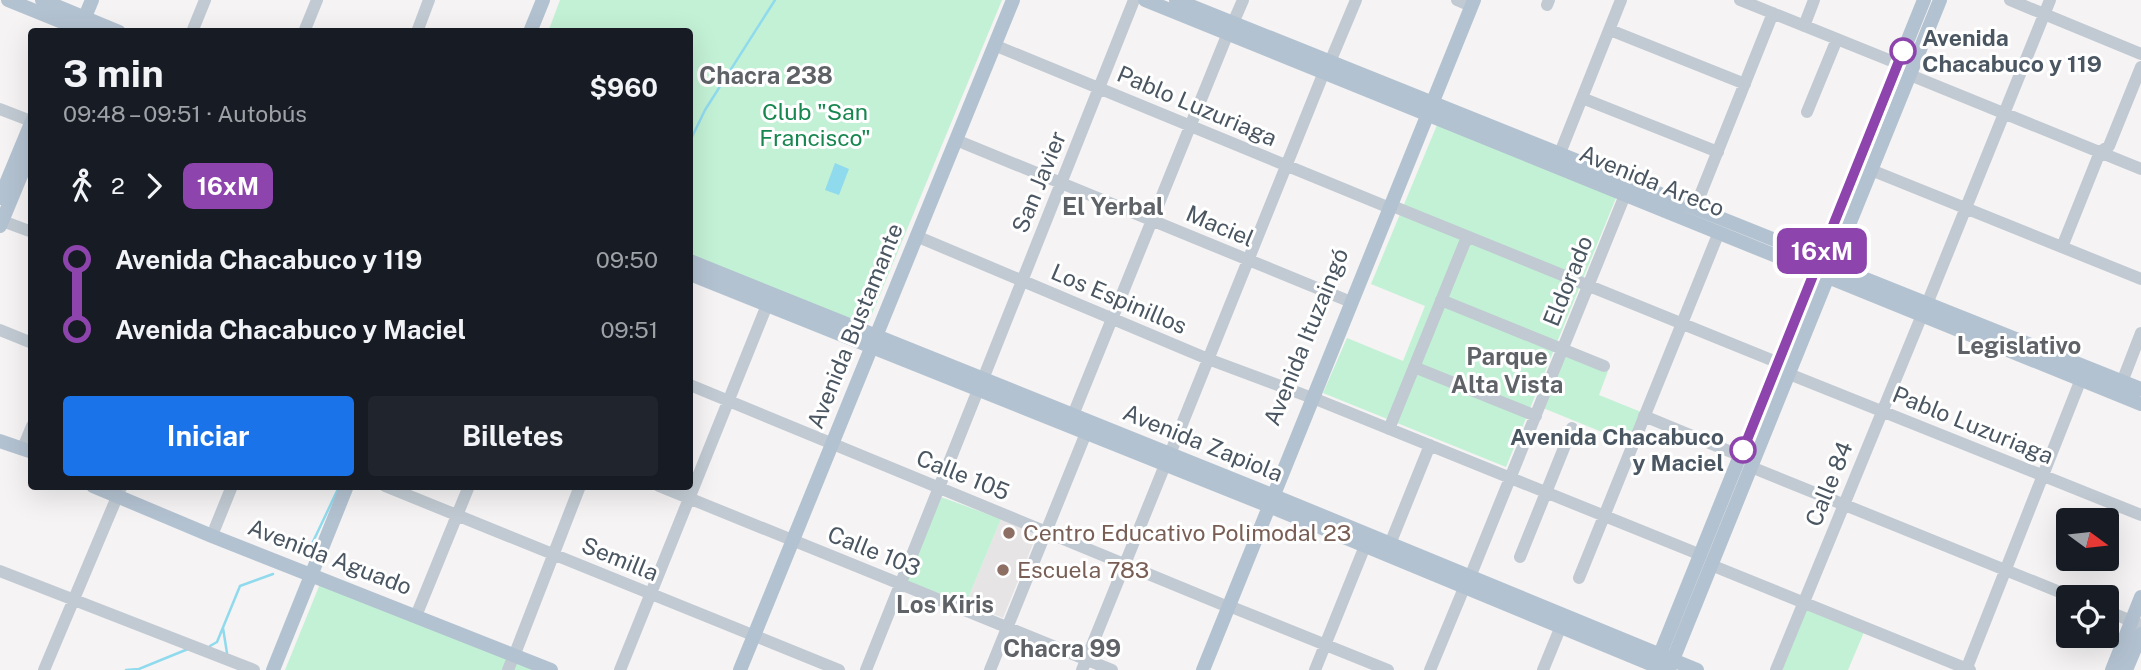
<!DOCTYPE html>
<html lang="es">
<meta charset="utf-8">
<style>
body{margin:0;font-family:"Public Sans",sans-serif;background:#20242c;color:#f1f3f6;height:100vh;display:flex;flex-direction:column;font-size:26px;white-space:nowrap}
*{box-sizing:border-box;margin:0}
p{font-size:23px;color:#9ea1a6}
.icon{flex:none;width:38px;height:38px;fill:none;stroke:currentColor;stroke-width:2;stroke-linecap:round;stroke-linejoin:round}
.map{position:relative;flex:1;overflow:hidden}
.sheet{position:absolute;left:28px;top:28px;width:665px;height:462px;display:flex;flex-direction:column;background:#171b24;border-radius:7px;box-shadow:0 7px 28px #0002}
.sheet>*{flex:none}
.badge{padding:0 14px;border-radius:10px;font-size:24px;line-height:46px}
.needle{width:46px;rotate:105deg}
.controls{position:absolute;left:2056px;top:508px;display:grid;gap:14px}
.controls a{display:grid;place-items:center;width:63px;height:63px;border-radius:7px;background:#171b24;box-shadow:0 7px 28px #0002;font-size:35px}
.map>.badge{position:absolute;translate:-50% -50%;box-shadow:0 0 0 4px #fff}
.legs{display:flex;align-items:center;gap:10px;height:77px;padding:0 35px;font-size:23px}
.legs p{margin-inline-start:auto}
.headline{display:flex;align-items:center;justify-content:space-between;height:119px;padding:0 35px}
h1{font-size:38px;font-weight:700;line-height:52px}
.primary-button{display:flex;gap:14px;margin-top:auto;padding:14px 35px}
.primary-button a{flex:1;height:80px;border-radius:7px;background:#1a73e8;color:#fff;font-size:28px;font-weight:700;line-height:80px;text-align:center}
.primary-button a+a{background:#20242c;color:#f1f3f6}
ul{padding:0 35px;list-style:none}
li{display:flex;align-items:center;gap:24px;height:70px;font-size:26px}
li i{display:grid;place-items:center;width:10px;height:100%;margin:0 9px;background:currentColor}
li i::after{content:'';width:18px;height:18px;margin:-9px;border:5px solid;border-radius:50%;background:#171b24}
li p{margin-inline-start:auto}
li:first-child i{background:linear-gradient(#0000 50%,currentColor 0)}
li:last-child i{background:linear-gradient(currentColor 50%,#0000 0)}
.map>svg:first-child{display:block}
.education{fill:#e6e4e5}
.green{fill:#c3f1d5}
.water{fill:#90daee}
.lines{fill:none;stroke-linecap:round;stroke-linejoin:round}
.stream{stroke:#90daee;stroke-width:2.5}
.minor{stroke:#c1cad2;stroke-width:12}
.major{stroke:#b3c2d1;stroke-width:14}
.line-1-casing{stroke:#fff;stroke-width:16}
.line-1{stroke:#8e44ad;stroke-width:10}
.stop-1-dot{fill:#fff;stroke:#8e44ad;stroke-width:3.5}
.education-dot{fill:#8d6e63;stroke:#fff;stroke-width:2.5}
.labels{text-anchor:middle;stroke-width:6;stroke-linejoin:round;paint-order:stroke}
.stop-label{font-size:23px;font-weight:bold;fill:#4a5661;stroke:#fff;text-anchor:start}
.street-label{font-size:23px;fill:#4a5661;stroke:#fff}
.park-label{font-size:23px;fill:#17864f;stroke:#fff}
.education-label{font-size:23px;fill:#785e54;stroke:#fff;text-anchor:start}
.neighbourhood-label{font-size:24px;font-weight:bold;fill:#5f6368;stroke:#fff}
</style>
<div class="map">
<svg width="2141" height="670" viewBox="0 0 2141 670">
<rect width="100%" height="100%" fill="#f5f3f3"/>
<path class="education" d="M 1001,519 L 1037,534 L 1003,618 L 966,603 Z"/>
<path class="green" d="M 560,0 L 1002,0 L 867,326 L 690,256 L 690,32 L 548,32 Z
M 1437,125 L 1616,198 L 1506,467 L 1323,393 L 1347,338 L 1403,361 L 1425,306 L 1371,284 Z
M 1565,353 L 1608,371 L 1599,395 L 1641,412 L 1629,443 L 1543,408 Z
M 941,497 L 1001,519 L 966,603 L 906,581 Z
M 322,579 L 546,670 L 285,670 Z
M 1807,609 L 1864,632 L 1848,670 L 1782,670 Z"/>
<path class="water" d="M 835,163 L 849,169 L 839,195 L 825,190 Z"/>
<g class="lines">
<path class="stream" d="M 690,141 L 705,110 L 775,0
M 310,548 L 338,489
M 223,628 L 227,653
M 210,646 L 217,642 L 240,586 L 273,574
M 126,670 L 139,669 L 188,649"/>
<path class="minor" d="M 1457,0 L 1471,6
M 1740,0 L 1899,64
M 2010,0 L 2141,54
M 1547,5 L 1549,0
M 1233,23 L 1243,0
M 1804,26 L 1814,0
M 1610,30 L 1745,84
M 192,32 L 205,0
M 304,32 L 317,0
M 417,32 L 429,0
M 994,45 L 1385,206
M 1330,62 L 1356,0
M 1910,75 L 2141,169
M 1582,98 L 1718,152
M 0,109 L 31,121
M 1807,112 L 1837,39
M 956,140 L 1351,302
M 1560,153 L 1621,0
M 1871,170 L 2141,279
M 1390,205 L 1779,363
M 1695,208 L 1773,13
M 0,220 L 32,232
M 916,236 L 1208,359 L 1307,396
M 2062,247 L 2100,152 L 2109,146 L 2141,67
M 1441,300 L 1604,366
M 1927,304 L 2050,0
M 0,330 L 32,343
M 1414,367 L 1536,416
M 1789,374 L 2141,515
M 983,379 L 1134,0
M 2122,382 L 2141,333
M 690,385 L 1221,604
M 1313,398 L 1701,555
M 1073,415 L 1228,33
M 1644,416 L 1741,456
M 1389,429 L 1467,237
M 23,448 L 32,426
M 1170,454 L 1324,72
M 1751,467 L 2072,597
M 385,486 L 839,670
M 659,486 L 1112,670
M 121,488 L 121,486
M 215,528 L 232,486
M 1390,544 L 1430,445
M 1520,557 L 1572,428
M 1711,565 L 1970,670
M 0,571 L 254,670
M 1470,577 L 1625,195
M 1579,578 L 1719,232
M 1229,606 L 1388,670
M 418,611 L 469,486
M 2107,611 L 2141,625
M 516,651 L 580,486
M 44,670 L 117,497
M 508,670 L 514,655
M 620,670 L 767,305
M 866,670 L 978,390
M 990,670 L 1086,433
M 1082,670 L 1165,465
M 1315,670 L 1365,546
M 1430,670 L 1464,588
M 1543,670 L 1561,626
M 1776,670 L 1922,315
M 1966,670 L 2081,379"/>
<path class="major" d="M 8,0 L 87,32
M 42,0 L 119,32
M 1145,0 L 2141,404
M 1176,0 L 1820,258 L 1833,266 L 2141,389
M 82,24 L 92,0
M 530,32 L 543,0
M 0,198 L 32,121
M 0,226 L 32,149
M 690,261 L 1267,493 L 1697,670
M 690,274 L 1269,506 L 1665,670
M 0,441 L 32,452
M 93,486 L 212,536 L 551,670
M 1656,664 L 1924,0
M 1670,667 L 1940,0
M 273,670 L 347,486
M 740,670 L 1013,0
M 1203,670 L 1474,0
M 2112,670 L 2141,597
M 2126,670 L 2141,634"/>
</g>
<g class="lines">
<defs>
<path id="line-1" d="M 1743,450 L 1903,51"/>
</defs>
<use href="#line-1" class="line-1-casing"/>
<use href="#line-1" class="line-1"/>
</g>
<g class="stop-1-dot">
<circle cx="1903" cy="51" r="12"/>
<circle cx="1743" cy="450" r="12"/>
</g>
<g class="education-dot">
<circle cx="1009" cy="533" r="7"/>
<circle cx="1003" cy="570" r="7"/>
</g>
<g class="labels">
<g class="stop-label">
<text x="1922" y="46">Avenida<tspan x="1922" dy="26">Chacabuco y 119</tspan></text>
<text x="1724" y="445" text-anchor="end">Avenida Chacabuco<tspan x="1724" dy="26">y Maciel</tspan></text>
</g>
<g class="street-label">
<text transform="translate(1197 106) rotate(23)" y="8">Pablo Luzuriaga</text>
<text transform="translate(1652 181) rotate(22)" y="8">Avenida Areco</text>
<text transform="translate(1039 182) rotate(-68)" y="8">San Javier</text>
<text transform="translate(1220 226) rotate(23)" y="8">Maciel</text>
<text transform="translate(1568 281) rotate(-68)" y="8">Eldorado</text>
<text transform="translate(1119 299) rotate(23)" y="8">Los Espinillos</text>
<text transform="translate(855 326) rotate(-68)" y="8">Avenida Bustamante</text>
<text transform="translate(1306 337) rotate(-68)" y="8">Avenida Ituzaingó</text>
<text transform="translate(1973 425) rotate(22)" y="8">Pablo Luzuriaga</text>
<text transform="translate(1203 443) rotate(22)" y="8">Avenida Zapiola</text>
<text transform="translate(963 475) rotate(22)" y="8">Calle 105</text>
<text transform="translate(1829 484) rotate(-68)" y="8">Calle 84</text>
<text transform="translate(874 551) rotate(22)" y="8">Calle 103</text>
<text transform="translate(330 557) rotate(21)" y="8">Avenida Aguado</text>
<text transform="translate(620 559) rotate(22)" y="8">Semilla</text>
</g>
<g class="park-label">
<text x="815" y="120">Club "San<tspan x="815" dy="26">Francisco"</tspan></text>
</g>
<g class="education-label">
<text x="1023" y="541">Centro Educativo Polimodal 23</text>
<text x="1017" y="578">Escuela 783</text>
</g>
<g class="neighbourhood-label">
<text x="766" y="84">Chacra 238</text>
<text x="1113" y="215">El Yerbal</text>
<text x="2019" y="354">Legislativo</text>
<text x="1507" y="365">Parque<tspan x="1507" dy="28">Alta Vista</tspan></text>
<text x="945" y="613">Los Kiris</text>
<text x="1062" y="657">Chacra 99</text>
</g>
</g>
</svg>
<div class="controls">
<a><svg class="needle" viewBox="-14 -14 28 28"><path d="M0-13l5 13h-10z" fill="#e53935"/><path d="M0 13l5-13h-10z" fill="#9ea1a6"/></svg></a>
<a><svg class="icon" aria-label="locate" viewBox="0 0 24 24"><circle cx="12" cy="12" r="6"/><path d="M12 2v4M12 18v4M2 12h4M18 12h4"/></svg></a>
</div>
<b class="badge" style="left:1822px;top:251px;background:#8e44ad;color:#fff">16xM</b>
<section class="sheet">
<div class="headline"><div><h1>3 min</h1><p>09:48 – 09:51 · Autobús</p></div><b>$960</b></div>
<div class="legs"><svg class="icon" aria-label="walk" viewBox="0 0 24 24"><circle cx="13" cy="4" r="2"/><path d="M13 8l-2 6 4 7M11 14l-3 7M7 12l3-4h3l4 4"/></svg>2<svg class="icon" aria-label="forward" viewBox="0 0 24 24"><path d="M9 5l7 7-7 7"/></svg><b class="badge" style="background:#8e44ad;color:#fff">16xM</b></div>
<ul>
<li><i style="color:#8e44ad"></i><b>Avenida Chacabuco y 119</b><p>09:50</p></li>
<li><i style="color:#8e44ad"></i><b>Avenida Chacabuco y Maciel</b><p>09:51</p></li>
</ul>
<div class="primary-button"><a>Iniciar</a><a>Billetes</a></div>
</section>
</div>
